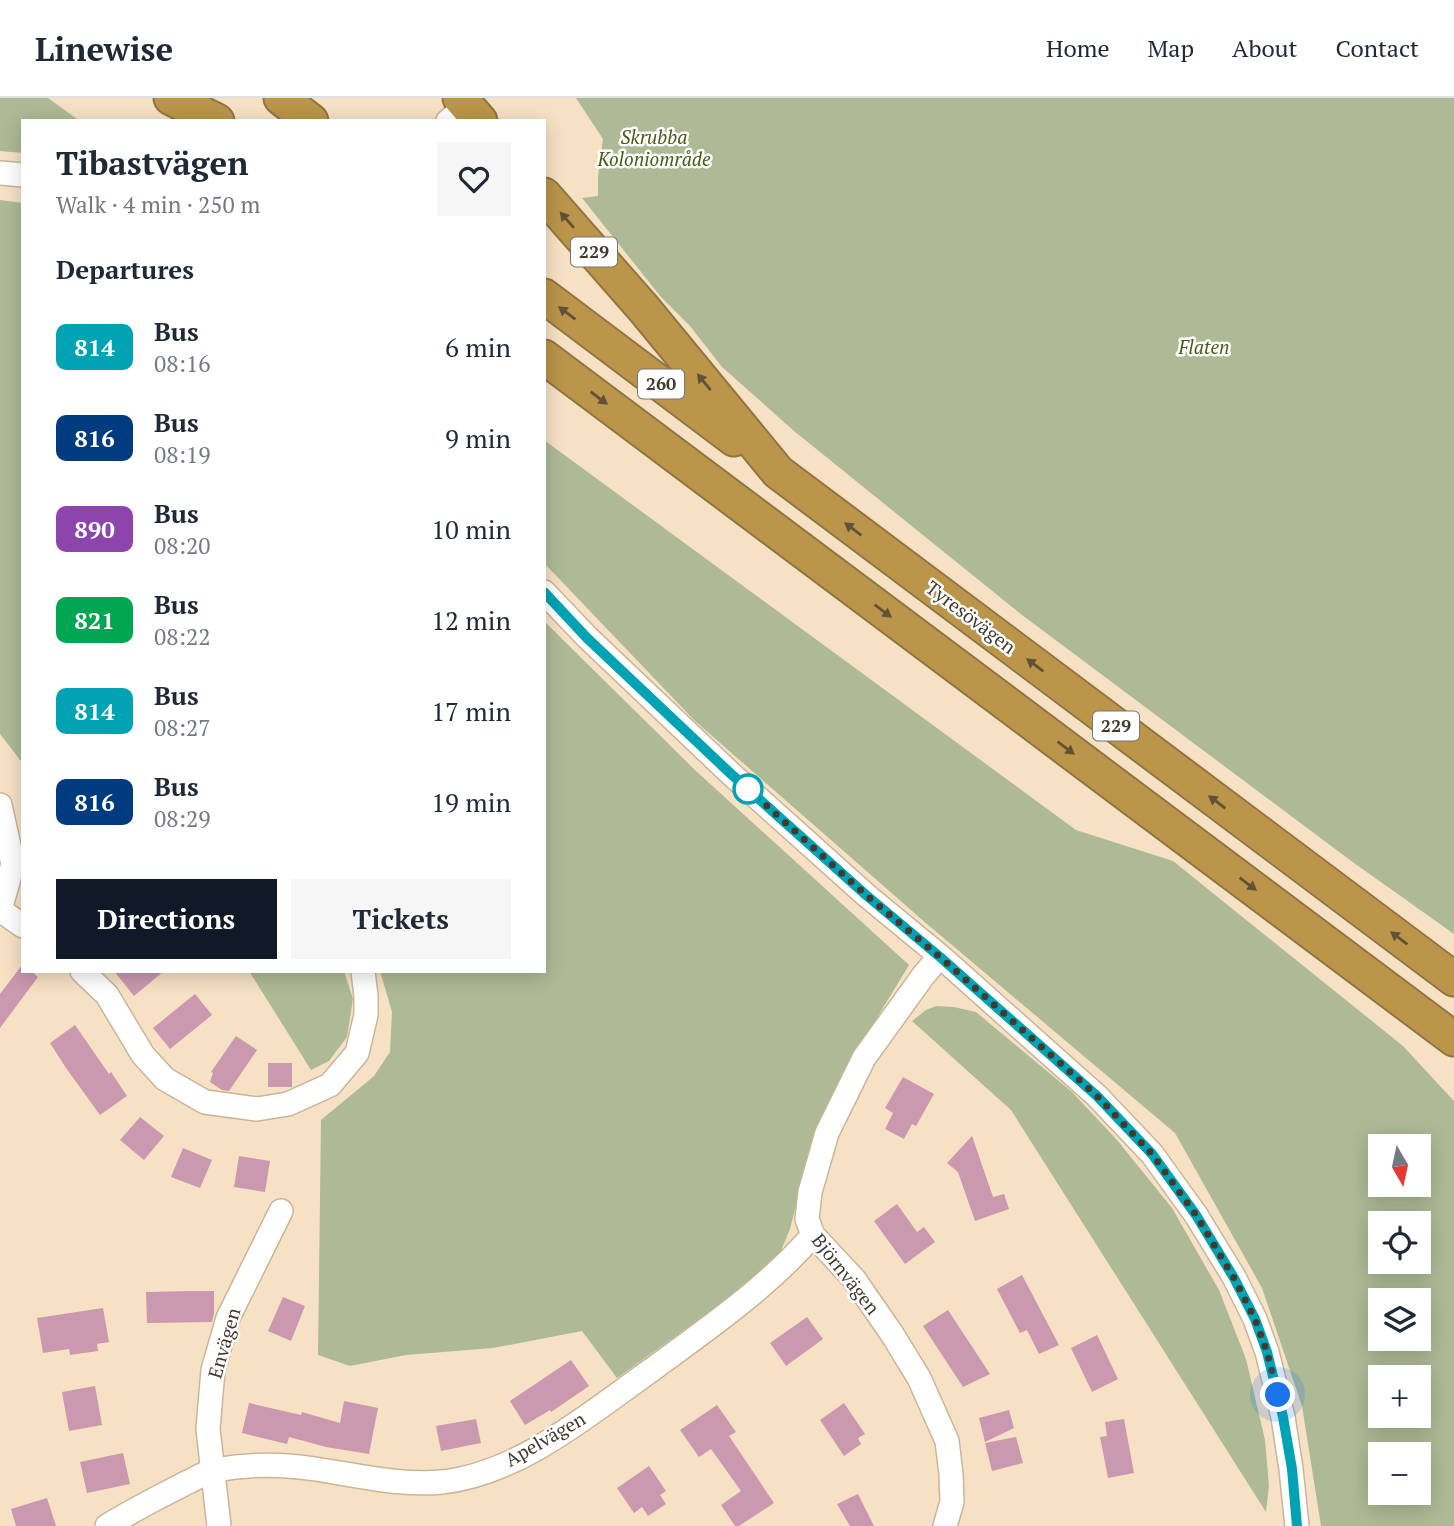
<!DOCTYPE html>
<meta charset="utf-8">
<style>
body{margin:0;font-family:"PT Serif",serif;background:#f6f6f7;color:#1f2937;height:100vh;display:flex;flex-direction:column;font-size:26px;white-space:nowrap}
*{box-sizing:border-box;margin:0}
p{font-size:23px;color:#747a83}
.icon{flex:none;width:38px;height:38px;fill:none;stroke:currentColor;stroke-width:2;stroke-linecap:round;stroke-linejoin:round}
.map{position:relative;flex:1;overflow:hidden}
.sheet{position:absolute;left:21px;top:21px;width:525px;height:854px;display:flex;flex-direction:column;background:#fff;border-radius:0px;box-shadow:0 4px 18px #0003}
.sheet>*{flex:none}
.badge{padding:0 14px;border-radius:10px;font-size:24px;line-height:46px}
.needle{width:46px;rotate:171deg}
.buttons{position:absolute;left:1368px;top:1036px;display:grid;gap:14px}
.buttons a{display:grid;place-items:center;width:63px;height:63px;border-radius:0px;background:#fff;box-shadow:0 4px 18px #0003;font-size:35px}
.you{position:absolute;width:35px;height:35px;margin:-18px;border:5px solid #fff;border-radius:50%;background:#1a73e8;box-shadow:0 0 0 10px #1a73e833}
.map>.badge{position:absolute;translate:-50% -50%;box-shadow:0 0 0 4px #fff}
h2{padding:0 35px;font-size:26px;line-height:63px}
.round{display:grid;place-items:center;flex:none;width:74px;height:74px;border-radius:0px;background:#f6f6f7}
.headline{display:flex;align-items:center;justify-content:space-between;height:119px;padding:0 35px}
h1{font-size:33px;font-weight:600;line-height:52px}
.action{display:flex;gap:14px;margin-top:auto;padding:14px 35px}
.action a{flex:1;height:80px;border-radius:0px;background:#111827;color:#fff;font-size:28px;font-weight:600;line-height:80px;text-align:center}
.action a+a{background:#f6f6f7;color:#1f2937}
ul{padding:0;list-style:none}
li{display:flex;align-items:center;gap:21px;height:91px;padding:0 35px}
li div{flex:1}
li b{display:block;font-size:26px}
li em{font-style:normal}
li .badge{min-width:77px;font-weight:700;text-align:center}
header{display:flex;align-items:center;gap:42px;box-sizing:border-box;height:98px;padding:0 35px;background:#fff;border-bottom:2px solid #e0e1e3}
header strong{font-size:33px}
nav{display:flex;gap:38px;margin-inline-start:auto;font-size:24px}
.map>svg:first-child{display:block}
.green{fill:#aeba96;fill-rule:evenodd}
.building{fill:#ca98af}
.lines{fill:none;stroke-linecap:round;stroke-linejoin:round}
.minor-casing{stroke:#cab599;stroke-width:26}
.highway-casing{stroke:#907541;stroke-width:37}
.minor{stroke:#fff;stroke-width:23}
.highway{stroke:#ba954a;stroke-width:33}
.oneway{fill:#615136}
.line-casing{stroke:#fff;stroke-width:16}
.line{stroke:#00a3b4;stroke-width:10}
.walk{stroke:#433a2f;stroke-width:7;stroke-dasharray:0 12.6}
.stop-dot{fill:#fff;stroke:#00a3b4;stroke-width:3.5}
.labels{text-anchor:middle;stroke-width:5;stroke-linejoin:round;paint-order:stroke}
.shield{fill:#fff;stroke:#7b756d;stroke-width:2}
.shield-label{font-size:18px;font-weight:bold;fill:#433a2f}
.park-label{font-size:19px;font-style:italic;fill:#495b15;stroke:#fff}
.street-label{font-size:19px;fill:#433a2f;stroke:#fff}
</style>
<header>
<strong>Linewise</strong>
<nav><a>Home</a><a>Map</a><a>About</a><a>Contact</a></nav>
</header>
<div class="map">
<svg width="1454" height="1428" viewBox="0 0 1454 1428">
<rect width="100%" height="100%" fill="#f7e1c4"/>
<path class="green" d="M 0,0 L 48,0 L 80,23 L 23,23 L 23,55 L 0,53 Z
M 576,0 L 1454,0 L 1454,836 L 1354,765 L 1022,517 L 794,333 L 722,269 L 690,228 L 661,199 L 582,100 L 598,98 L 598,79 L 603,41 Z
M 0,102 L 23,105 L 23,662 L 20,662 L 0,636 Z
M 544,342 L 1076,732 L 1173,763 L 1403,948 L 1454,1003 L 1454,1428 L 1321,1428 L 1302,1308 L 1262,1190 L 1175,1035 L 927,826 L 695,623 L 544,465 ZM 1419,1048 L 1419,1087 L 1381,1087 L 1381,1048 ZM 1419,1125 L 1419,1164 L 1381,1164 L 1381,1125 ZM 1419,1202 L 1419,1241 L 1381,1241 L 1381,1202 ZM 1419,1279 L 1419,1318 L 1381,1318 L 1381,1279 ZM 1419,1356 L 1419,1395 L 1381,1395 L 1381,1356 Z
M 544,523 L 696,673 L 909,867 L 838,984 L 811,1046 L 790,1131 L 780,1155 L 753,1183 L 617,1280 L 582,1233 L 493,1250 L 406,1257 L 350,1268 L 318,1257 L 321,1022 L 374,978 L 390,954 L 392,914 L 380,873 L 544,873 Z
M 249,873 L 344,873 L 353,901 L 347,939 L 329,963 L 311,972 Z
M 936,908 L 954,909 L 976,914 L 1072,994 L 1117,1042 L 1172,1110 L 1219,1192 L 1246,1261 L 1265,1342 L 1269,1388 L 1266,1414 L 1011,1012 L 912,923 L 926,912 Z"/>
<path class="building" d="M 22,867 L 23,873 L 31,873 L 38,879 L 0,930 L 0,896 Z
M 114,873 L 164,873 L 134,898 Z
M 195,896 L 212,917 L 170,951 L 153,930 Z
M 75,927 L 109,976 L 111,974 L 127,998 L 100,1017 L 66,970 L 50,945 Z
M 236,938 L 257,952 L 229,993 L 222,992 L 210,984 L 213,975 L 211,974 Z
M 268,965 L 292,965 L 292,989 L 268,989 Z
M 903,979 L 934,996 L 916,1028 L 912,1026 L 904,1041 L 885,1031 L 893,1015 L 885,1010 Z
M 140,1019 L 164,1038 L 144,1062 L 120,1042 Z
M 972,1038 L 993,1099 L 1004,1096 L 1009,1111 L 975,1123 L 958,1074 L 947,1065 Z
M 183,1050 L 212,1062 L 200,1090 L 171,1079 Z
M 239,1058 L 270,1063 L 265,1094 L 234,1089 Z
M 897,1106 L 917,1134 L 924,1129 L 935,1144 L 905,1166 L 874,1123 Z
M 1022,1177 L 1059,1247 L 1039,1256 L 1027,1232 L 1020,1235 L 997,1191 Z
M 194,1193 L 214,1193 L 214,1216 L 212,1224 L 147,1225 L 146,1194 Z
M 283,1199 L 305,1208 L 291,1243 L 268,1233 Z
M 103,1210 L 109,1244 L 97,1246 L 98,1253 L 70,1257 L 69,1251 L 43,1255 L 37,1220 Z
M 948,1212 L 990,1276 L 963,1289 L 923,1228 Z
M 807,1219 L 823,1241 L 786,1268 L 770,1245 Z
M 1097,1237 L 1118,1281 L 1092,1294 L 1071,1250 Z
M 571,1262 L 589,1288 L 551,1314 L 550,1312 L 525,1327 L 510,1303 Z
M 95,1288 L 102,1327 L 69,1333 L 62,1294 Z
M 344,1303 L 378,1310 L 369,1356 L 326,1349 L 289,1339 L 287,1346 L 242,1335 L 249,1305 L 301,1317 L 302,1314 L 340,1325 Z
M 844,1305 L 865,1336 L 858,1340 L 861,1346 L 844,1358 L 820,1322 Z
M 717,1307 L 736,1334 L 729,1338 L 774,1405 L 739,1428 L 735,1428 L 721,1407 L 741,1393 L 711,1351 L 699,1359 L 680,1332 Z
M 1009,1312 L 1014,1330 L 985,1344 L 979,1320 Z
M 476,1321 L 481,1345 L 441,1353 L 436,1328 Z
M 1124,1321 L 1134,1375 L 1108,1380 L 1100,1339 L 1107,1338 L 1105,1324 Z
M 1016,1339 L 1023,1365 L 992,1373 L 985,1345 Z
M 123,1355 L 130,1386 L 87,1395 L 80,1364 Z
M 649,1368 L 666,1393 L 660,1397 L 666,1406 L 648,1418 L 642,1409 L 634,1415 L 617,1390 Z
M 858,1396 L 874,1428 L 850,1428 L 837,1406 Z
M 47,1400 L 56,1428 L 16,1428 L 11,1411 Z"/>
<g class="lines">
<defs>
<path id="minor" d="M 448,23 L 454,18
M 0,75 L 23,77
M 544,494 L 588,540 L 730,675 L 866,797 L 940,858 L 1097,998 L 1152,1056 L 1196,1117 L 1234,1179 L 1255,1221 L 1267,1254 L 1283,1319 L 1291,1371 L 1297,1428
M 0,707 L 13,766 L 0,812
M 0,812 L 23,828
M 940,858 L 923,878 L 864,960 L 827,1035 L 810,1094 L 807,1121 L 813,1137 L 854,1181 L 892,1236 L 919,1280 L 947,1343 L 951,1376 L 952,1404 L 945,1428
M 82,873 L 107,897 L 143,957 L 165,981 L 205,1004 L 257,1011 L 288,1006 L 330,987 L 357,955 L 366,917 L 366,898 L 363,873
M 107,1428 C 133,1412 159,1399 186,1385 C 195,1381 205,1374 215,1372 C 248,1366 283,1366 315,1371 C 357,1377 399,1388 442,1384 C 519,1376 589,1316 650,1273 C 707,1231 766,1191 813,1137
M 219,1428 L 208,1331 L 213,1272 L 228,1220 L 281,1113"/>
<path id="highway" d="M 171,0 L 217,23
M 281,0 L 311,23
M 460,0 L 480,23
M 544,97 L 644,211 L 778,374 L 1454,881
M 544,198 L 734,341
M 544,259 L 1454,941"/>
</defs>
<use href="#minor" class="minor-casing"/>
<use href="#highway" class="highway-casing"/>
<use href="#minor" class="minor"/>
<use href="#highway" class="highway"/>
</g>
<defs><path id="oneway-solid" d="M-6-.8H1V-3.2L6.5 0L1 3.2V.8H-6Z" transform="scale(1.75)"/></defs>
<g class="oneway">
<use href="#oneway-solid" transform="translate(567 122) rotate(-131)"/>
<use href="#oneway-solid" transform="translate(567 215) rotate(-143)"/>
<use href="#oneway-solid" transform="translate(704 284) rotate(-129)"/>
<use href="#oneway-solid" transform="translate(599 300) rotate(37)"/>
<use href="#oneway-solid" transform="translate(853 431) rotate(-143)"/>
<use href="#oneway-solid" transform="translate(883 513) rotate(37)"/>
<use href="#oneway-solid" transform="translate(1035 567) rotate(-143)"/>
<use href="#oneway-solid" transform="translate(1066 650) rotate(37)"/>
<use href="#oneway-solid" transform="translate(1217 704) rotate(-143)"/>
<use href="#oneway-solid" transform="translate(1248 786) rotate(37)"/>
<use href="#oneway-solid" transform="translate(1399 840) rotate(-143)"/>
</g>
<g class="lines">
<defs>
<path id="line" d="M 544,494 L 587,540 L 730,675 L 866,797 L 940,859 L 1097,998 L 1152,1056 L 1196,1117 L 1234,1180 L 1255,1221 L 1267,1254 L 1283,1319 L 1292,1371 L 1297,1428"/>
</defs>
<use href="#line" class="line-casing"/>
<use href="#line" class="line"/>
<path class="walk" d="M 748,691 L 866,797 L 940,859 L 1077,980 L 1097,998 L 1152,1056 L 1196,1117 L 1234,1180 L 1255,1221 L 1267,1254 L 1278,1297"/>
</g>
<circle class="stop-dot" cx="748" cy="691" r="14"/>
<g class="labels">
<g class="shield">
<rect x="571" y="139.5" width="46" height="29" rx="5"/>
<rect x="638" y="271.5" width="46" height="29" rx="5"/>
<rect x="1093" y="613.5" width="46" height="29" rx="5"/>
</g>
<g class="shield-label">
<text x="594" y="160">229</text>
<text x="661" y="292">260</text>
<text x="1116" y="634">229</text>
</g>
<g class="park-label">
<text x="654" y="46">Skrubba<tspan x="654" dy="22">Koloniområde</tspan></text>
<text x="1204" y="256">Flaten</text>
</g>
<g class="street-label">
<text transform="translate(971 519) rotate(37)" y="7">Tyresövägen</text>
<text transform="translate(846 1176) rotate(52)" y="7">Björnvägen</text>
<text transform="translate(224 1245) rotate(-74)" y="7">Envägen</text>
<text transform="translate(545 1341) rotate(-30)" y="7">Apelvägen</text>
</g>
</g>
</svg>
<div class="buttons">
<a><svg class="needle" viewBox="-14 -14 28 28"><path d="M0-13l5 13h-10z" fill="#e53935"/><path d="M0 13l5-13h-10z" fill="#747a83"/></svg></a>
<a><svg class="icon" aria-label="locate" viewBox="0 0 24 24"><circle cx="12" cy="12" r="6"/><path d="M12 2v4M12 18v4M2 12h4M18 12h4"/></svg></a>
<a><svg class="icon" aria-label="layers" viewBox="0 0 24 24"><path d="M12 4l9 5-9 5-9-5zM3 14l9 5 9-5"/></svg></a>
<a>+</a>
<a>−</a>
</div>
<div class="you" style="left:1278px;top:1297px"></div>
<section class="sheet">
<div class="headline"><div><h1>Tibastvägen</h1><p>Walk · 4 min · 250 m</p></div><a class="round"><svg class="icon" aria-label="heart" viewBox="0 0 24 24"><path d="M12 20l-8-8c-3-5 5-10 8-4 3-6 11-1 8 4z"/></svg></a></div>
<h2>Departures</h2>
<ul>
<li><span class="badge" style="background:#00a3b4;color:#fff">814</span><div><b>Bus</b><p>08:16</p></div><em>6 min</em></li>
<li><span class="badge" style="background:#003b80;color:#fff">816</span><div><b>Bus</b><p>08:19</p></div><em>9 min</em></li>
<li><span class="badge" style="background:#8e44ad;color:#fff">890</span><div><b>Bus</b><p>08:20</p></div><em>10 min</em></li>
<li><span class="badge" style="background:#00a651;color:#fff">821</span><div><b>Bus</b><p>08:22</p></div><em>12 min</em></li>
<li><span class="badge" style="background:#00a3b4;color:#fff">814</span><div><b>Bus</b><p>08:27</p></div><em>17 min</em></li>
<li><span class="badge" style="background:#003b80;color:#fff">816</span><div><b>Bus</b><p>08:29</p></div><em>19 min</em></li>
</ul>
<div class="action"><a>Directions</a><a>Tickets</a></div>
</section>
</div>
